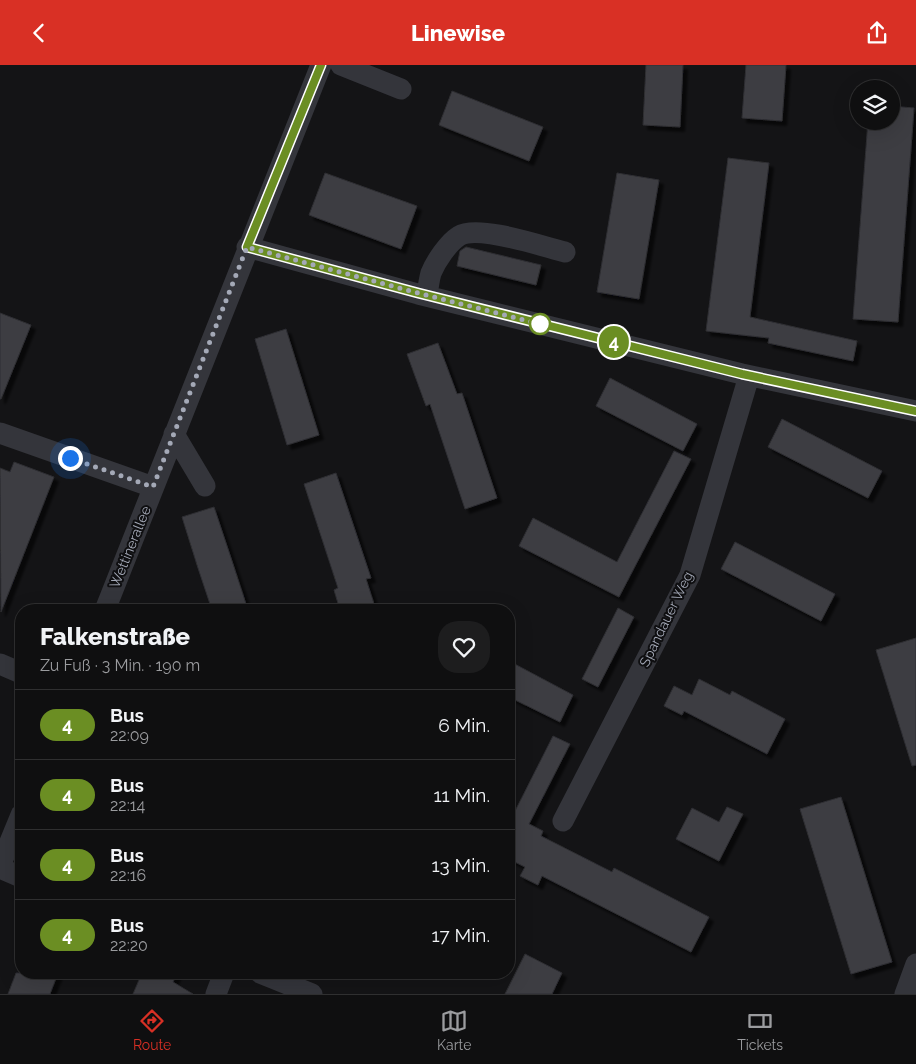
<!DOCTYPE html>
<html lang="de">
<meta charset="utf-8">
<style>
body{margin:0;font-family:Raleway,sans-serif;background:#1d1d1e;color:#f1f3f6;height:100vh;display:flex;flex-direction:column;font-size:19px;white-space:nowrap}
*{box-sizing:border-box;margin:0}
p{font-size:16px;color:#9b9c9f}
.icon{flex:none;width:28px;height:28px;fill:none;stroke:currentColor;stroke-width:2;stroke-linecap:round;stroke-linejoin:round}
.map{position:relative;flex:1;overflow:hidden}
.sheet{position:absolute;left:15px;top:539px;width:500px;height:375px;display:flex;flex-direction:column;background:#0f0f10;border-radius:20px;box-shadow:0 5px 20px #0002,0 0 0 1px #2f2f30}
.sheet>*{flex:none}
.badge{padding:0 10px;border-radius:16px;font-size:18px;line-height:32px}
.buttons{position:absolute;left:850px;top:15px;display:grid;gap:10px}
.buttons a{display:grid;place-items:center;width:50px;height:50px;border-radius:50%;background:#0f0f10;box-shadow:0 5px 20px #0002,0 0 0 1px #2f2f30;font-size:25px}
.you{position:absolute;width:25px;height:25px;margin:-12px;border:4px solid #fff;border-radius:50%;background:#1a73e8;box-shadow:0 0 0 8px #1a73e833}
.map>.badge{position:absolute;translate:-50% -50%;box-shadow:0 0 0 2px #fff}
.round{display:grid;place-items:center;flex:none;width:52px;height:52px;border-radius:20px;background:#1d1d1e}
.head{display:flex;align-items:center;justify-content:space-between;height:85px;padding:0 25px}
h1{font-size:24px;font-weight:800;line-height:38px}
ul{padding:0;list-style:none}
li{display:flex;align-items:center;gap:15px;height:70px;padding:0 25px;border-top:1px solid #2f2f30}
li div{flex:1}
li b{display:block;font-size:19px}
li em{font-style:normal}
li .badge{min-width:55px;font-weight:700;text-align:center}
header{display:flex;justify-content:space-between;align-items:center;height:65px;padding:0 25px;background:#d93025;color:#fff;font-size:22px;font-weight:800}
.tab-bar{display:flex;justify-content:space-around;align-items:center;height:70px;border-top:1px solid #2f2f30;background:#0f0f10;font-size:14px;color:#9b9c9f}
.tab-bar a{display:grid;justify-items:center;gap:2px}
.tab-bar .active{color:#d93025}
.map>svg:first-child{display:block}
.building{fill:#3e3e43;stroke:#2e2e32;filter:url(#shadow)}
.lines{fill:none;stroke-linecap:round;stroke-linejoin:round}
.minor{stroke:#34353b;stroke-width:21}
.line-casing{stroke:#fff;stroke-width:11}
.line{stroke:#6b8e23;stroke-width:8}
.walk{stroke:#a4a9b7;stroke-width:5;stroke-dasharray:0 9}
.stop-dot{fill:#fff;stroke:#6b8e23;stroke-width:2.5}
.labels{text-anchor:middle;stroke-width:4;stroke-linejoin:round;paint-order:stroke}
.street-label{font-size:14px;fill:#a4a9b7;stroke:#0f0f11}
</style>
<header><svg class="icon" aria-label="back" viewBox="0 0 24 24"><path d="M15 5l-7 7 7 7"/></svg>Linewise<svg class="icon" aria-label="share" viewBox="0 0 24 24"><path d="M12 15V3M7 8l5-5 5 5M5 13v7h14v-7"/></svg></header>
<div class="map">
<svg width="916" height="929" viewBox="0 0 916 929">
<defs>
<filter id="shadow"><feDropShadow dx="4.5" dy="4.5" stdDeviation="1" flood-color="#0009"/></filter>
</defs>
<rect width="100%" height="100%" fill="#141416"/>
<path class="building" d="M 646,0 L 683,0 L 680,62 L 643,60 Z
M 746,0 L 786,0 L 782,56 L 742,53 Z
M 452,26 L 543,62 L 529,96 L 439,60 Z
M 891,41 L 914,43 L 898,257 L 853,254 L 868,56 L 891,56 Z
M 728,93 L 769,98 L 750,252 L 857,276 L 853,296 L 768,278 L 769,273 L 706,266 Z
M 325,108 L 417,141 L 401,184 L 309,150 Z
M 617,108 L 659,115 L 639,234 L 597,227 Z
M 466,182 L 541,200 L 536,220 L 457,201 L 460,186 Z
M 0,248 L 31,260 L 1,334 L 0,334 Z
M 286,264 L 319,370 L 287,380 L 255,274 Z
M 438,278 L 457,329 L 462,328 L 497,433 L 465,444 L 430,339 L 426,341 L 407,289 Z
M 610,313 L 697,359 L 683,386 L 596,341 Z
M 782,354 L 882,406 L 868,433 L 768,382 Z
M 674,386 L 691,394 L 619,532 L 519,481 L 533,453 L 617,497 Z
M 14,397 L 54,412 L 1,547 L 0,403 L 10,407 Z
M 336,408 L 371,513 L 366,514 L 376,545 L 340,545 L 334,525 L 338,523 L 304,419 Z
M 214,442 L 231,493 L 248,545 L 212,545 L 198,503 L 182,452 Z
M 735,477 L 835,529 L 821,556 L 721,504 Z
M 618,543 L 634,552 L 598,622 L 582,614 Z
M 916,573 L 916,700 L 912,701 L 876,585 Z
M 509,596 L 573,630 L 560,657 L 509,632 Z
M 699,614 L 730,630 L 732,626 L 785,654 L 767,689 L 684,646 L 682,650 L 664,641 L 674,621 L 692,630 Z
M 553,671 L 570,679 L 529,759 L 543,766 L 541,771 L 612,807 L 614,803 L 709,852 L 691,887 L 542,811 L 538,820 L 520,811 L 525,802 L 509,794 L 509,758 Z
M 841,732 L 892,897 L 851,909 L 800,744 Z
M 727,742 L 743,749 L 719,796 L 676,774 L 692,743 L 719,757 Z
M 525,889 L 562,908 L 552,929 L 505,929 Z
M 16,908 L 58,908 L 50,929 L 8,929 Z
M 142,908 L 177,908 L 173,917 L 193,929 L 133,929 Z"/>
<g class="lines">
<path class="minor" d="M 341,0 L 401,24
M 247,182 L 418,229 L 742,309 L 916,346
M 427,231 C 428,223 429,215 431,208 C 436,196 448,178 459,171 C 478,159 544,182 565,187
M 0,368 L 153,422
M 174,369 L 205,421
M 105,545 L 321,0
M 0,599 L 21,608
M 563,756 L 690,510 L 749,311
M 0,801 L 21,750
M 0,803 L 21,812
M 260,908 L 312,929
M 216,929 L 224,908
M 905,929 L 916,899"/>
</g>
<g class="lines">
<defs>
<path id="line" d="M 321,0 L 247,182 L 418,228 L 742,309 L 916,346"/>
</defs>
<use href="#line" class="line-casing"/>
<use href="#line" class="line"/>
<path class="walk" d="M 70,393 L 153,422 L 247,182 L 418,228 L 540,259"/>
</g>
<circle class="stop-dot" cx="540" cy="259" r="10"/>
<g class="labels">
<g class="street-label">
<text transform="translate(130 482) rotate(-68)" y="5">Wettinerallee</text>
<text transform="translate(666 554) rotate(-64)" y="5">Spandauer Weg</text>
</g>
</g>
</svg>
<div class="buttons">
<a><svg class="icon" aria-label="layers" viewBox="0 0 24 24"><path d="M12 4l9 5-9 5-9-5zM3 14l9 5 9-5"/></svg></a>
</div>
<div class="you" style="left:70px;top:393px"></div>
<b class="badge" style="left:614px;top:277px;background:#6b8e23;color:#fff">4</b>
<section class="sheet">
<div class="head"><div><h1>Falkenstraße</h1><p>Zu Fuß · 3 Min. · 190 m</p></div><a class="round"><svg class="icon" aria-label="heart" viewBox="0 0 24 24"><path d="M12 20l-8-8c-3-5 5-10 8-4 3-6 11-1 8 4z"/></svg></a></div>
<ul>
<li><span class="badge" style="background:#6b8e23;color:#fff">4</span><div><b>Bus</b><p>22:09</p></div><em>6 Min.</em></li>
<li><span class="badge" style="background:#6b8e23;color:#fff">4</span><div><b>Bus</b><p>22:14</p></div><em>11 Min.</em></li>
<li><span class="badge" style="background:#6b8e23;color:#fff">4</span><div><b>Bus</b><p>22:16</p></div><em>13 Min.</em></li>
<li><span class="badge" style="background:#6b8e23;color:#fff">4</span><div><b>Bus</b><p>22:20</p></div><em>17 Min.</em></li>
</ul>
</section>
</div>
<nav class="tab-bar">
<a class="active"><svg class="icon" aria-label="directions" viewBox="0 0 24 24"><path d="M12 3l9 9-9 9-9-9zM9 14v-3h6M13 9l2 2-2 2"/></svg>Route</a>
<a><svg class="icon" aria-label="map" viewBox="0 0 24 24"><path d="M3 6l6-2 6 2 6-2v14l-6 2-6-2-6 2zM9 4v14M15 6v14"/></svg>Karte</a>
<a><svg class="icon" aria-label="tickets" viewBox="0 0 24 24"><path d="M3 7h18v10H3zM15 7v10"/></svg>Tickets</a>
</nav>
